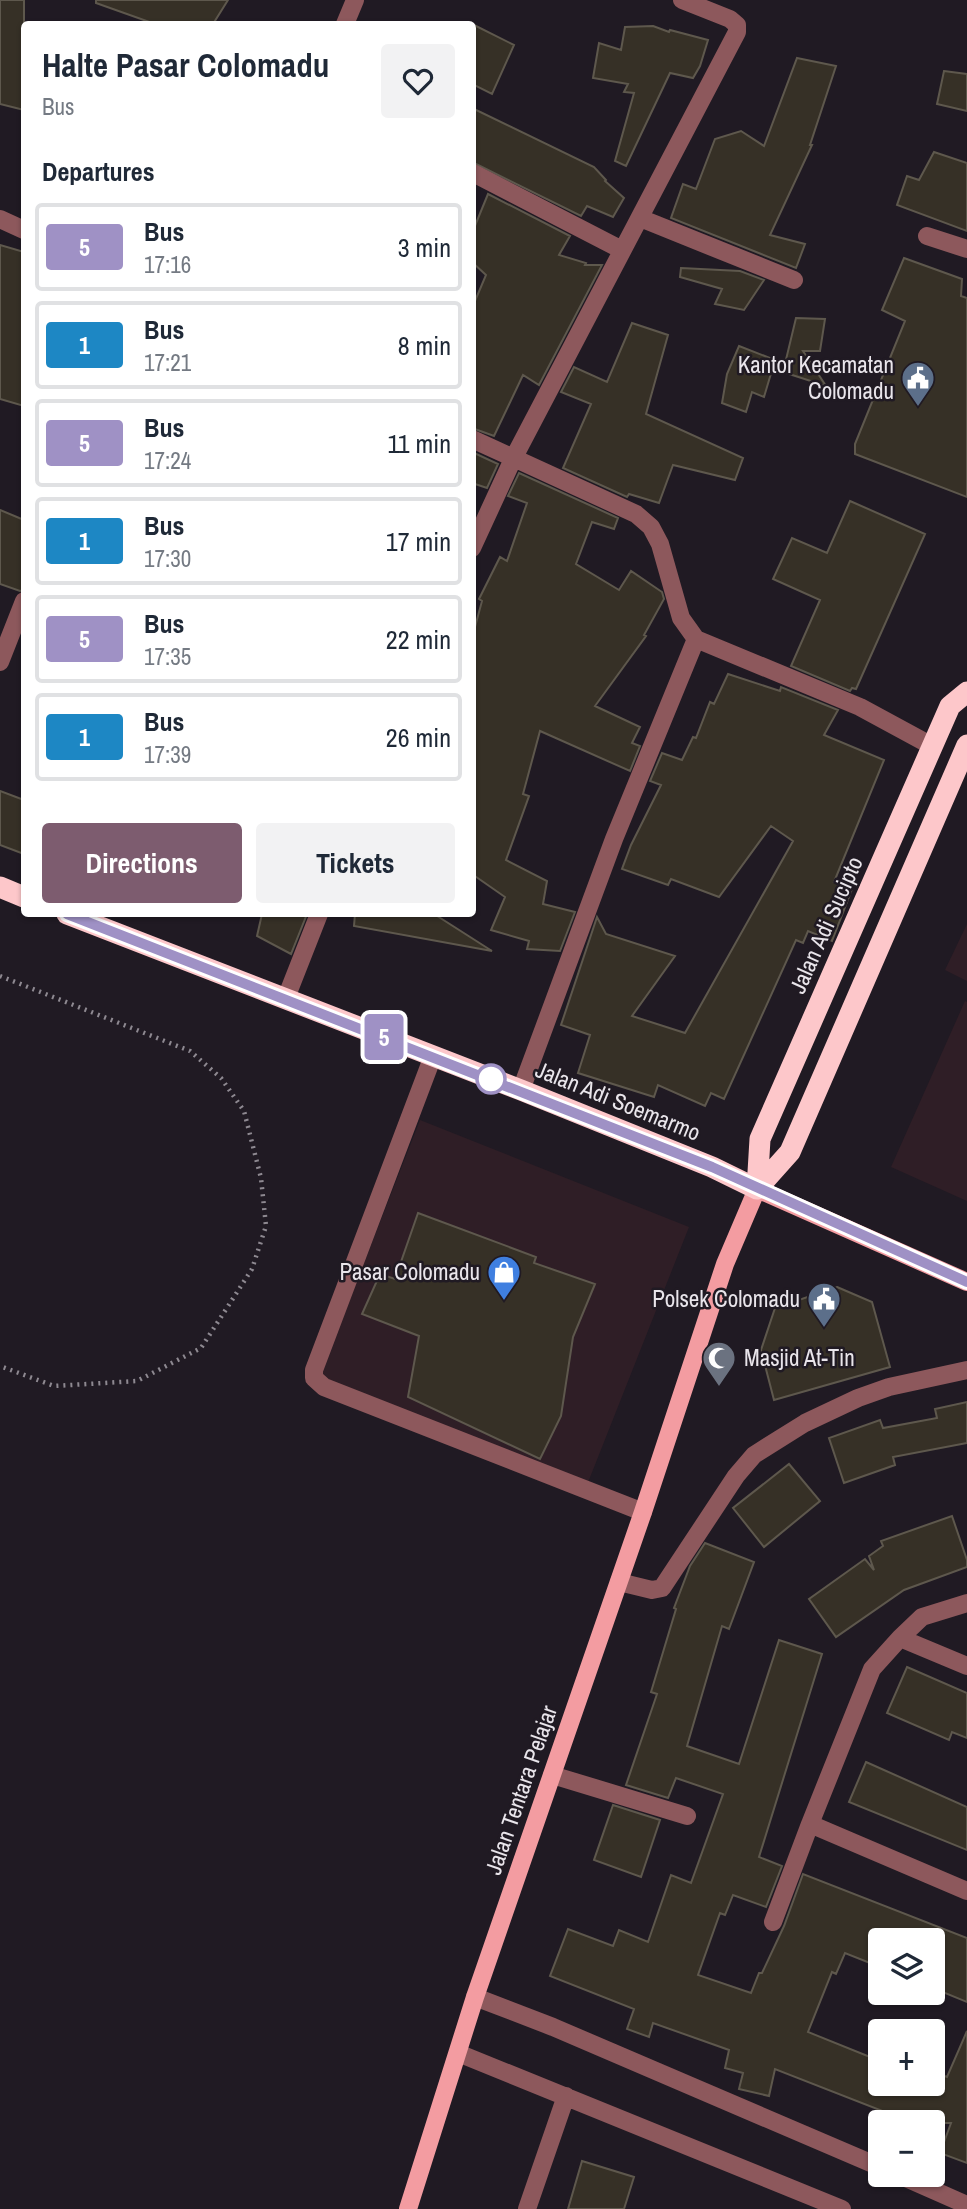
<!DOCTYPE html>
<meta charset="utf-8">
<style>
body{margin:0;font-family:"Archivo Narrow",sans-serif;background:#f2f2f3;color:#1f2937;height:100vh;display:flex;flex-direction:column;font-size:26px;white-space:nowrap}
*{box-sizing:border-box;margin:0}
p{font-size:23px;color:#747a83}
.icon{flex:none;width:38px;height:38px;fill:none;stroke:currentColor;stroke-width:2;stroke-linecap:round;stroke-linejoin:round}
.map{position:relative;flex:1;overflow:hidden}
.panel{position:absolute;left:21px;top:21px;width:455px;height:896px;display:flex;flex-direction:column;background:#fff;border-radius:7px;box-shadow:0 2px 5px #0004}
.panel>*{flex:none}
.badge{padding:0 14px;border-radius:5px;font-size:24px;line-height:46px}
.tools{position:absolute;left:868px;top:1928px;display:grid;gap:14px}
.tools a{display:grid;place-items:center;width:77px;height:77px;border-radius:7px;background:#fff;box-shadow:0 2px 5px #0004;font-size:35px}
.map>.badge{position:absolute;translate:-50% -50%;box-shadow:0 0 0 4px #fff}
h2{padding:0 21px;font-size:26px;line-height:63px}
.round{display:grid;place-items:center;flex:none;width:74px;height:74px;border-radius:7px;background:#f2f2f3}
.head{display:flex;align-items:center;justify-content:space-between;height:119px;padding:0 21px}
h1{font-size:33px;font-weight:800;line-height:52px}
.action{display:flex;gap:14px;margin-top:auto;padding:14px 21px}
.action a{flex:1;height:80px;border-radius:7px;background:#7d5c6f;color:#fff;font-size:28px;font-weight:800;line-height:80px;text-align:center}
.action a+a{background:#f2f2f3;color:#1f2937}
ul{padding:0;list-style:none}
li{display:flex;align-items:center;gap:21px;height:88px;margin:0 14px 10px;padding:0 7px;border:4px solid #e0e1e3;border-radius:7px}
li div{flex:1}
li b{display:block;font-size:26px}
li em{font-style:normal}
li .badge{min-width:77px;font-weight:700;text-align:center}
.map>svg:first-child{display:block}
.commercial{fill:#2f1e26}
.building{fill:#363026;stroke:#5e584d;stroke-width:2}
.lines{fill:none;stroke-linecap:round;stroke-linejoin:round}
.path{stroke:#8e8991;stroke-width:4.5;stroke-dasharray:2 5;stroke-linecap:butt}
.minor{stroke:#8d585c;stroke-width:18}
.major{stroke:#f39ca1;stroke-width:18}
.highway{stroke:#fdc7ca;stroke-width:21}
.line-casing{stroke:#fff;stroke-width:16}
.line{stroke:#9f91c5;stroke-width:10}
.stop-dot{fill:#fff;stroke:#9f91c5;stroke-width:3.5}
.labels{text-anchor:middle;stroke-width:5;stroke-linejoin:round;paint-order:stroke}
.poi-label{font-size:23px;fill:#e9e5eb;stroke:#201a23;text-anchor:end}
.street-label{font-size:23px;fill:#e9e5eb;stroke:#201a23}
</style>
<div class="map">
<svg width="967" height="2209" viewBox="0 0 967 2209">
<rect width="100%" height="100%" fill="#201a23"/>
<path class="commercial" d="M 967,924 L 967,981 L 945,970 Z
M 965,1001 L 967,1002 L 967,1201 L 891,1167 Z
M 420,1120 L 689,1227 L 587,1485 L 319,1378 Z"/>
<path class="building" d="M 0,0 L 24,0 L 24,110 L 0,104 Z
M 96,0 L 228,0 L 213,24 L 155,24 L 96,3 Z
M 472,24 L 514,45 L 492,94 L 472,84 Z
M 653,26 L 669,32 L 670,30 L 708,40 L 700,66 L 693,78 L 670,73 L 626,166 L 615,161 L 634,93 L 624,92 L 628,84 L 593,78 L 599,43 L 621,50 L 625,27 Z
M 797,58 L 836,66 L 810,145 L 812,145 L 770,235 L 805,244 L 796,268 L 671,218 L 683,184 L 696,189 L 715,139 L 741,131 L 764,146 Z
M 944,71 L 967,74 L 967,111 L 937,104 Z
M 472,108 L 594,167 L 606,180 L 605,181 L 624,198 L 613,217 L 587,206 L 581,216 L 472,162 Z
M 934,152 L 967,163 L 967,231 L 897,205 L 907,176 L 919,180 Z
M 488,194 L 570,236 L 559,255 L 586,263 L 585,265 L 602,265 L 539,385 L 523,375 L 494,436 L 472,428 L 472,308 L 486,275 L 472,262 L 472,233 Z
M 0,245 L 24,252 L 24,406 L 0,399 Z
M 904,258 L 962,279 L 961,296 L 967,298 L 967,497 L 855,454 L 855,444 L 905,321 L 882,310 Z
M 681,268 L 740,271 L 764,280 L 744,310 L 715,304 L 722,289 L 680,277 Z
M 796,318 L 825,319 L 820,351 L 803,351 L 826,386 L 783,372 Z
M 632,323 L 668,335 L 646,414 L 743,458 L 735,480 L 673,465 L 659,503 L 629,494 L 627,497 L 563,468 L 591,404 L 561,392 L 574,367 L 607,382 Z
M 739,346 L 775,360 L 764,397 L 752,392 L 746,412 L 722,403 L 727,374 Z
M 472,452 L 498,464 L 487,488 L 472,483 Z
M 519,473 L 618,518 L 614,529 L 592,522 L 576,564 L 619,590 L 631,571 L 662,592 L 664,599 L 644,635 L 646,636 L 595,706 L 640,727 L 632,743 L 640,746 L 630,771 L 540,731 L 523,794 L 529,796 L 506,860 L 547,881 L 543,904 L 575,912 L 560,951 L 527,949 L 529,941 L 491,930 L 505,897 L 472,874 L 472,638 L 482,601 L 479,599 L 500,557 L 507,561 L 527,503 L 508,496 Z
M 850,501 L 925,534 L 856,689 L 852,688 L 850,691 L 791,666 L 820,600 L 773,579 L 792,538 L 827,553 Z
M 0,510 L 24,520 L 24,590 L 20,591 L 0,584 Z
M 728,674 L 780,691 L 781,687 L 838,710 L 824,735 L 884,760 L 834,882 L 852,889 L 832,941 L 808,931 L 803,943 L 796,940 L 724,1099 L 711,1093 L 705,1106 L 658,1085 L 654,1097 L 578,1073 L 590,1035 L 561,1025 L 597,917 L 606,934 L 675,956 L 632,1016 L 685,1033 L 793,841 L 771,826 L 719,897 L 671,879 L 668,885 L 622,869 L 631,845 L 661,785 L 650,781 L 662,753 L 682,760 L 693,737 L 696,738 L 710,702 L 714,704 Z
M 0,791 L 24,800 L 24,854 L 0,845 Z
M 262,914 L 307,914 L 291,954 L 257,936 Z
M 355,914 L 434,914 L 492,951 L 354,926 Z
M 418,1213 L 536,1257 L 534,1263 L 595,1284 L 573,1337 L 561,1416 L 540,1459 L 408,1397 L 419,1336 L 362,1314 L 380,1274 L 395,1279 Z
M 837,1287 L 872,1302 L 890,1367 L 774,1400 L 761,1350 L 775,1308 Z
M 967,1402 L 967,1443 L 893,1457 L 895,1465 L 844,1483 L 829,1438 L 880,1420 L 883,1428 L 937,1418 L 935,1409 Z
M 789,1464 L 820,1501 L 764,1547 L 733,1508 Z
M 952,1516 L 967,1560 L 967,1567 L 904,1590 L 836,1637 L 809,1599 L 865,1559 L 874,1570 L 869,1556 L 883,1546 L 881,1541 Z
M 705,1543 L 754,1562 L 729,1629 L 722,1626 L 687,1746 L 739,1764 L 779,1640 L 822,1654 L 759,1857 L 782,1866 L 766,1907 L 733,1895 L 725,1915 L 720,1913 L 698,1975 L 751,1993 L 759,1973 L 762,1973 L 784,1926 L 803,1874 L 967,1938 L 967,2002 L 933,1988 L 933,1941 L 880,1941 L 880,1967 L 845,1953 L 836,1974 L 832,1972 L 808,2032 L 880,2061 L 880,2084 L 933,2084 L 933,2072 L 947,2077 L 967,2031 L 967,2163 L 940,2153 L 951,2123 L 913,2123 L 775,2069 L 769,2096 L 739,2089 L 743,2073 L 725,2068 L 729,2050 L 653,2023 L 649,2037 L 627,2029 L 634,2009 L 550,1976 L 568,1929 L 613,1946 L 619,1930 L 648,1942 L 671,1875 L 691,1883 L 723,1794 L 676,1778 L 668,1798 L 626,1785 L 657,1694 L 651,1692 L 676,1609 L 674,1608 L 690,1566 Z
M 907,1667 L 967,1693 L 967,1738 L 952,1732 L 949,1740 L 887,1713 Z
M 866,1762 L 967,1807 L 967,1850 L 849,1802 Z
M 613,1805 L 660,1820 L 641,1877 L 594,1860 Z
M 582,2161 L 634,2177 L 624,2209 L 568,2209 Z"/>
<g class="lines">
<path class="path" d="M 0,976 L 190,1051 L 221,1078 L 244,1111 L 261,1178 L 266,1226 L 252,1269 L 201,1348 L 137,1381 L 54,1386 L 0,1366"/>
<path class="minor" d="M 345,24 L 355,0
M 473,173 L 622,250
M 640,218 L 794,280
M 0,219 L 24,230
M 927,236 L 967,249
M 472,439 L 636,514 L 651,527 L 660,544 L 681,618 L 696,639 L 860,707 L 932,746
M 472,548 L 513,459 L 737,32 L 737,25 L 730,19 L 682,0
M 0,662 L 24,601
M 286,998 L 319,914
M 433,1056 L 314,1370 L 314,1378 L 324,1387 L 643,1512
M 521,1090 L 614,839 L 696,639
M 619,1582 L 652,1590 L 662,1588 L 736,1476 L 754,1455 L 805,1423 L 858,1398 L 889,1387 L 967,1370
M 967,1603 L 922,1617 L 900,1638 L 872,1669 L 810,1824 L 967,1891
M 900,1638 L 967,1666
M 552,1775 L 687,1816
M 773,1922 L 810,1824
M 475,1997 L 553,2027 L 880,2167
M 458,2053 L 842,2209
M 899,2175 L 967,2205
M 527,2209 L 566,2096"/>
<path class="major" d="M 408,2209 L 475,1997 L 643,1512 L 725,1264 L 757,1189 L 967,1282"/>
<path class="highway" d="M 0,887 L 24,897
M 67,914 L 521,1090 L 712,1167 L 757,1189
M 757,1189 L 760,1139 L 950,706 L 967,692
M 757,1189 L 790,1152 L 967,745"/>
</g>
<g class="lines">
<defs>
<path id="line" d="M 67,914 L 712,1167 L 967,1282"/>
</defs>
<use href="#line" class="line-casing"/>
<use href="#line" class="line"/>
</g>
<defs>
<symbol id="civic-pin" viewBox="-11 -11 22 30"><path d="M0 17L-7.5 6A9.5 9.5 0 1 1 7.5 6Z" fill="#5c6f8a" stroke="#201a23"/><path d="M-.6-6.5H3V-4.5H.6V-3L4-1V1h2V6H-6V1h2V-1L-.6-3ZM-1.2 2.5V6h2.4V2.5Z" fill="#fff"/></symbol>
<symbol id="shop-pin" viewBox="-11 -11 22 30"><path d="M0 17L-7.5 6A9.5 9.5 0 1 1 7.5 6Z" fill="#3f7fe0" stroke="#201a23"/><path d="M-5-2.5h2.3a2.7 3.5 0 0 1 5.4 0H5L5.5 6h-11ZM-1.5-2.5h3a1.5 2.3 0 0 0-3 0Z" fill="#fff"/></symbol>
<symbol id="mosque-pin" viewBox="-11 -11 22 30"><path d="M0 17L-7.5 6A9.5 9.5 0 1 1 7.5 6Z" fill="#6b7280" stroke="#201a23"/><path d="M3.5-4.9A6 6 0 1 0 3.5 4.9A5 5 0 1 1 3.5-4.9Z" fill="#fff"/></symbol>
</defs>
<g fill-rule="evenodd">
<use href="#civic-pin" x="899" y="359" width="38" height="52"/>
<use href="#shop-pin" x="485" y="1253" width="38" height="52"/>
<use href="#civic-pin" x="805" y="1280" width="38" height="52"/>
<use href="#mosque-pin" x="700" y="1339" width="38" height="52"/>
</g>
<circle class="stop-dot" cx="491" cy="1079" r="14"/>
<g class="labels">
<g class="poi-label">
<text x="894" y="373">Kantor Kecamatan<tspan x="894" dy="26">Colomadu</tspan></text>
<text x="480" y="1280">Pasar Colomadu</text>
<text x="800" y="1307">Polsek Colomadu</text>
<text x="744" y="1366" text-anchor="start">Masjid At-Tin</text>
</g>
<g class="street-label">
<text transform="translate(826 925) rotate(-66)" y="8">Jalan Adi Sucipto</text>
<text transform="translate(618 1101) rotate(22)" y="8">Jalan Adi Soemarmo</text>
<text transform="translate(521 1790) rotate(-71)" y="8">Jalan Tentara Pelajar</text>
</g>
</g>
</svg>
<div class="tools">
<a><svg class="icon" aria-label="layers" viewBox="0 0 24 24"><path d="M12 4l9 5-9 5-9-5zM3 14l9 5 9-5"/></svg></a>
<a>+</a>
<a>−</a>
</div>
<b class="badge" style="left:384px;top:1037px;background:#9f91c5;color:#fff">5</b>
<section class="panel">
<div class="head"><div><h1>Halte Pasar Colomadu</h1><p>Bus</p></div><a class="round"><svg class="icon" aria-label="heart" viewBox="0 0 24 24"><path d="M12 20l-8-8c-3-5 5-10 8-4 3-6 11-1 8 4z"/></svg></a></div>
<h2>Departures</h2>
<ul>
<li><span class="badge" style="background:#9f91c5;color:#fff">5</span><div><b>Bus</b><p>17:16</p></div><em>3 min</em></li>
<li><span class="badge" style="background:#1d87c4;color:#fff">1</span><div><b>Bus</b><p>17:21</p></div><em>8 min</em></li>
<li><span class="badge" style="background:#9f91c5;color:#fff">5</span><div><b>Bus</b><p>17:24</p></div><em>11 min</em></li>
<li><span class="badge" style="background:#1d87c4;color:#fff">1</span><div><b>Bus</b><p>17:30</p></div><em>17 min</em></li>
<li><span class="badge" style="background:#9f91c5;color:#fff">5</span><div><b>Bus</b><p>17:35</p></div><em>22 min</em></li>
<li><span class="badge" style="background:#1d87c4;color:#fff">1</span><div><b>Bus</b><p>17:39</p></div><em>26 min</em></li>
</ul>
<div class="action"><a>Directions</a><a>Tickets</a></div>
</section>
</div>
